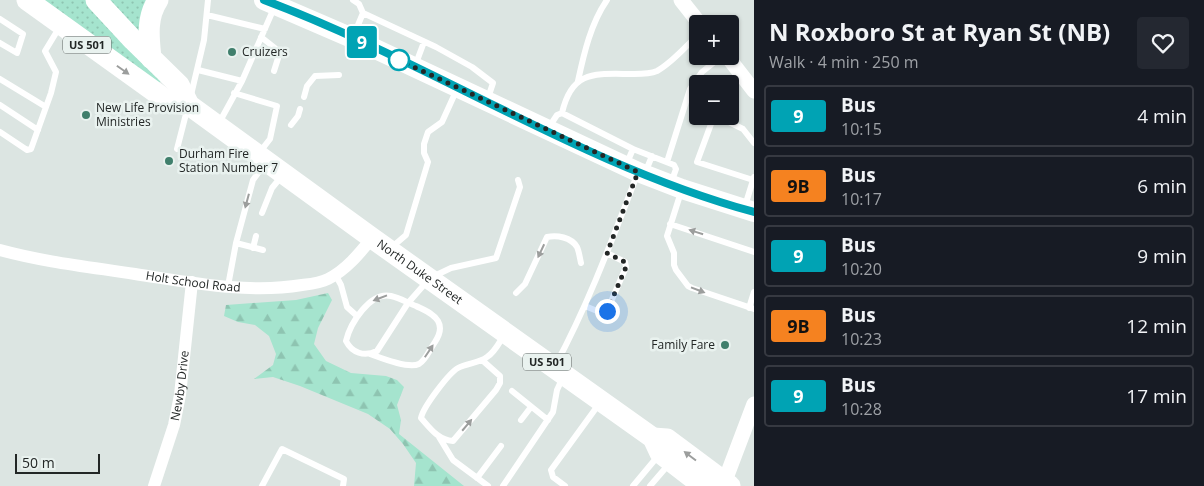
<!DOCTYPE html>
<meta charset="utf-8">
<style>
body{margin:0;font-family:"Open Sans",sans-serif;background:#242831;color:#f1f3f6;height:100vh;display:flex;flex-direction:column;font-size:19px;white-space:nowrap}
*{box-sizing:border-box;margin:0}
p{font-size:16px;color:#9ea1a6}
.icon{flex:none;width:28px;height:28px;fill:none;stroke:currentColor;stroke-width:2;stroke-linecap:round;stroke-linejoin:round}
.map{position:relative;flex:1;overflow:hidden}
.drawer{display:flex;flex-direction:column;background:#171b24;width:450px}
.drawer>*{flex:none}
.badge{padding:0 10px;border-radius:4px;font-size:18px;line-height:32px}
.tools{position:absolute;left:689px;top:15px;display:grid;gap:10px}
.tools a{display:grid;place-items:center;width:50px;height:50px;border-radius:5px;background:#171b24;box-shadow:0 1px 4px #0004;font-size:25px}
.scale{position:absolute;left:15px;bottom:12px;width:85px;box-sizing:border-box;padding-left:5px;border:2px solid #232726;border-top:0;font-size:14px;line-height:18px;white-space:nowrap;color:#232726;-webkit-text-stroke:4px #e9f2ef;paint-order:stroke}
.you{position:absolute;width:25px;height:25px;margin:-12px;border:4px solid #fff;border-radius:50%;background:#1a73e8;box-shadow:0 0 0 8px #1a73e833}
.map>.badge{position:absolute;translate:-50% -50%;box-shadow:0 0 0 2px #fff}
.round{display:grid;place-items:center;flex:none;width:52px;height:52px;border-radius:5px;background:#242831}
.overview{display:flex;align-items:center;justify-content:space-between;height:85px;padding:0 15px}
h1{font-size:24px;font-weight:700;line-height:38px}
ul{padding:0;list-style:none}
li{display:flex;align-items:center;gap:15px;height:62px;margin:0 10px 8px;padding:0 5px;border:2px solid #363941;border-radius:5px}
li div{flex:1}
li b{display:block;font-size:19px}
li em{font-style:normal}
li .badge{min-width:55px;font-weight:700;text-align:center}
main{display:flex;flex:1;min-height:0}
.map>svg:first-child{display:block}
.grass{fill:url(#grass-dots)}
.forest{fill:url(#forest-firs)}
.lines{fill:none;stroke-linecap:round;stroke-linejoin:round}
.service{stroke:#fff;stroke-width:6}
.minor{stroke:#fff;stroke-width:12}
.tertiary{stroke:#fff;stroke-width:15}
.primary{stroke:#fff;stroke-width:20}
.trunk{stroke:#fff;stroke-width:21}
.oneway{fill:#9c9e9d}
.line-casing{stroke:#fff;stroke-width:11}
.line{stroke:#00a3b4;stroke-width:8}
.walk{stroke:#232726;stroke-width:5;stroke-dasharray:0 9}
.poi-dot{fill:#407f6c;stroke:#e9f2ef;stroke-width:2}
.stop-dot{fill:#fff;stroke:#00a3b4;stroke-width:2.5}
.labels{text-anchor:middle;stroke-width:5;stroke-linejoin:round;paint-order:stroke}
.shield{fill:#e9f2ef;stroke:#5e6462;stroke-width:1}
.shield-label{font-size:11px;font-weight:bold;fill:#232726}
.poi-label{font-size:12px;fill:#232726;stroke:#e9f2ef;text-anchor:start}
.street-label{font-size:12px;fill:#232726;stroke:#e9f2ef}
</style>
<main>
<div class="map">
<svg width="754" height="486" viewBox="0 0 754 486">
<defs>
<pattern id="grass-dots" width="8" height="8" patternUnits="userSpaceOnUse" patternTransform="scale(1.25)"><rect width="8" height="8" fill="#a5e4ce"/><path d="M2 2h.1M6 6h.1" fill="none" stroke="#8ec4b1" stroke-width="1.8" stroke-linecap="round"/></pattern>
<pattern id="forest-firs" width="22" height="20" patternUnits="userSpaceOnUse" patternTransform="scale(1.25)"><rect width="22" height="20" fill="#a5e4ce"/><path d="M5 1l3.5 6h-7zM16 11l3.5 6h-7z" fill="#8ec4b1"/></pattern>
</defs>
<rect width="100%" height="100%" fill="#dce5e2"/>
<path class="grass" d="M 40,0 L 87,0 L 162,80 L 157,85 Z
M 109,0 L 149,0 L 140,32 Z"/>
<path class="forest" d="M 328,293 L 332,300 L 318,328 L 314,344 L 326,361 L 351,373 L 386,376 L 397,380 L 404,387 L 397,405 L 401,420 L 399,434 L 464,486 L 414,486 L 416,463 L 403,444 L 390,429 L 368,414 L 300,386 L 273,377 L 254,379 L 273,365 L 276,354 L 269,336 L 255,325 L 238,322 L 224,316 L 226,305 L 296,300 Z"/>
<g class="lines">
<path class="service" d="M 363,13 L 436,47 L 472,67 L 493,83 L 488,98
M 207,15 L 265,29
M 0,19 L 23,34 L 17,53 L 0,43
M 261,37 L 280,52 L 274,71
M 353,37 L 363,13 L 359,4 L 353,0
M 415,66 L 424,42
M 198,70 L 242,81
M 0,79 L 46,107
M 578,81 C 584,53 591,23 607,0
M 234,93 L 277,106 L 270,139 L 259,153
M 191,95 L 204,40 L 208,0
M 304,97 L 307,86 L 315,76 L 339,75
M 0,105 L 38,130
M 562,113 C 572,69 596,74 634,74 C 641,74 650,74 657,71 C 672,63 685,47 698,35
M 714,116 L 697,162 L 753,180
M 717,116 L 743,129 L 754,143
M 219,123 L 242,81 L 274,8
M 291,125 L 298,116 L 300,109
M 549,127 L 557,115 L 562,113 L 633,149 L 626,165
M 0,132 L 27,150 L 31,149 L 51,93 L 56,72 L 45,51 L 59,28
M 177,149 L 187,110
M 633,149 L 674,165 L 676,169 L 671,183
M 667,162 L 690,89 L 702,72 L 722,56
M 645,173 L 652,156
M 681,192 L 667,236 L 674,253 L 674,265 L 676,270 L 688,286 L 692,288 L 754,309
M 745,206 L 754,177
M 262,213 L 272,188 L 281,177
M 670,224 L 754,252
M 236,243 L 263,250
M 392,247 L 406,235 L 428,162 L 424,153 L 424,144 L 428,132 L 442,122 L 457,89
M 253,248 L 256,236
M 335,274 L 341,285 L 347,307 L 357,316
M 228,286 L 236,243 L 253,180 L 264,165
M 516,293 L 525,284 L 547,237 C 557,235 571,237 577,247 C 579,251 580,259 581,263
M 585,306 L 602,313 L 607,311 L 626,267 L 625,262 L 607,253
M 749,308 L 754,292
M 370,354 C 381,358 408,369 419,364 C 426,360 430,349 435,342 C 439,336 442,328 438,321 C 433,313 424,310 416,306 C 408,303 400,298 391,296 C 370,291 350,324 346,341 C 352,353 364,357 377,351 L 408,303 L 430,278 L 451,268 L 496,258 L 520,187 L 518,180
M 482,360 L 500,376 L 500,383 L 496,390 L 453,441 C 438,440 430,428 421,418 C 423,407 449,373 458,368 C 467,363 480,363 487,357 C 495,352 499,343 504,335
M 555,366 C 588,305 612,240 637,175
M 512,391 L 548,420
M 521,420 L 531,407
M 439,437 L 453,460 L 488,486
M 477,478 L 501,446
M 262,486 L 282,449 L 344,479 L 343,486
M 503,486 L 553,412 L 557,390 L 563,377
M 565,486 L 553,477 L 551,470 L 599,404
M 633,486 L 658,456
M 650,486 L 669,464"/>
<g class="minor">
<path id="s1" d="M 0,250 C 44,262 90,267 135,274 C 189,282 247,294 302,285 C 310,284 320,283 328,279 C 346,270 359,254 372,238"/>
<path id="s2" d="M 154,486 L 174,425 L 180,395 L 192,282"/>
</g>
<path class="tertiary" d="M 681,0 L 700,24
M 727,56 L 754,91
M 723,486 L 754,404"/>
<path class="primary" d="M 264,0 L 352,38 L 638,172 L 682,189 L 754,212"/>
<g class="trunk">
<path d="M 27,0 L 169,102 L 189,105"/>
<path id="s3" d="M 96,0 L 133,40 L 179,85 L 189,105 L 372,238 L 653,438 L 660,453 L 703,486"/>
<path d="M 151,58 C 149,38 146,18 158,0"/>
<path d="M 653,438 L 667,439 L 730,486"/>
</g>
</g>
<defs><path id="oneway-solid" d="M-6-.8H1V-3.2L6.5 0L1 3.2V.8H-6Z" transform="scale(1.25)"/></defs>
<g class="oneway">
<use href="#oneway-solid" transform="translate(123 70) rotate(35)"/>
<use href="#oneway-solid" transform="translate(247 201) rotate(105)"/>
<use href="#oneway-solid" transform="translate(696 232) rotate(-162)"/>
<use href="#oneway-solid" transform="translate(541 251) rotate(115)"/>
<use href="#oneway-solid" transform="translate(698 290) rotate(21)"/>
<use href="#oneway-solid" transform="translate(380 298) rotate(159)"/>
<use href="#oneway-solid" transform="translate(429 351) rotate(-56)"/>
<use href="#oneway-solid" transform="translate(467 425) rotate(-50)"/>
<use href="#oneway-solid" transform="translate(690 456) rotate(-143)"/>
</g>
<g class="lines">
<defs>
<path id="line" d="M 264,0 C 430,62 581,165 754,212"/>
</defs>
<use href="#line" class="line-casing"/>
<use href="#line" class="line"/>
<path class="walk" d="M 399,60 L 638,172 L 607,253 L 625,262 L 626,267 L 607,311"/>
</g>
<g class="poi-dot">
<circle cx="232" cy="52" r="5"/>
<circle cx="86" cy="115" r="5"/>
<circle cx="169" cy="161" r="5"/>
<circle cx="725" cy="345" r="5"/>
</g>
<circle class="stop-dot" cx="399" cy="60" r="10"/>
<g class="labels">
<g class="shield">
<rect x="63" y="36.5" width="48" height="17" rx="4"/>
<rect x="523" y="353.5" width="48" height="17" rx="4"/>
</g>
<g class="shield-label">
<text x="87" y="49">US 501</text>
<text x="547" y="366">US 501</text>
</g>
<g class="poi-label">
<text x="242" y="56">Cruizers</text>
<text x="96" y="112">New Life Provision<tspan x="96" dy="14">Ministries</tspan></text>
<text x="179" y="158">Durham Fire<tspan x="179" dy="14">Station Number 7</tspan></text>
<text x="715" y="349" text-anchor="end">Family Fare</text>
</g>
<g class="street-label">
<text dy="4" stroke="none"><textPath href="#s3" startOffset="426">North Duke Street</textPath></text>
<text dy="4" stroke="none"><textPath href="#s1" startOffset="196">Holt School Road</textPath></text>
<text dy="4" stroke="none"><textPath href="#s2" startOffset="104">Newby Drive</textPath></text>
</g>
</g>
</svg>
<div class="tools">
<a>+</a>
<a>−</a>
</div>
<div class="scale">50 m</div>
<div class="you" style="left:607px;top:311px"></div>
<b class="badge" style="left:362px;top:42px;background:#00a3b4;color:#fff">9</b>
</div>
<section class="drawer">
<div class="overview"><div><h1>N Roxboro St at Ryan St (NB)</h1><p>Walk · 4 min · 250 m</p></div><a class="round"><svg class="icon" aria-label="heart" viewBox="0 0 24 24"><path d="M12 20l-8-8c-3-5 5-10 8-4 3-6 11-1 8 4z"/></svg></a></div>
<ul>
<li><span class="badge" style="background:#00a3b4;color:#fff">9</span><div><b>Bus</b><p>10:15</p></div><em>4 min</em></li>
<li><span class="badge" style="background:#f58220;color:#111">9B</span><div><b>Bus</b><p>10:17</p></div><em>6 min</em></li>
<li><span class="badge" style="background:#00a3b4;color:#fff">9</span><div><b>Bus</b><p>10:20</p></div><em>9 min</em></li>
<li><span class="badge" style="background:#f58220;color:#111">9B</span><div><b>Bus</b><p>10:23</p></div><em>12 min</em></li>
<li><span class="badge" style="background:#00a3b4;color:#fff">9</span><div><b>Bus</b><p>10:28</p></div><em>17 min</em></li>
</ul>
</section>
</main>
